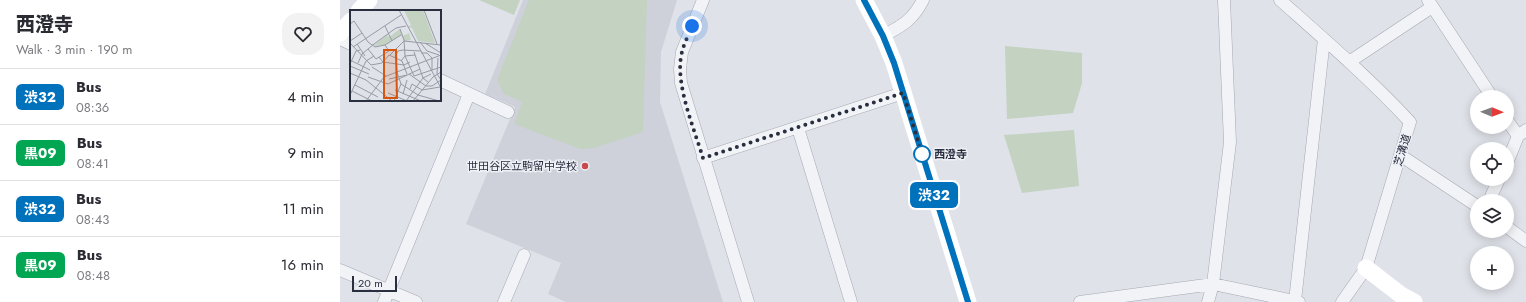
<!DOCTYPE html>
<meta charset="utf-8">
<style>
body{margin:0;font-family:Jost,"Noto Sans JP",sans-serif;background:#f2f2f3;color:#2b2b33;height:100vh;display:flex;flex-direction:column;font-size:15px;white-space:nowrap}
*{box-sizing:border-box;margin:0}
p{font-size:13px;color:#7c7c81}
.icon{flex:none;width:22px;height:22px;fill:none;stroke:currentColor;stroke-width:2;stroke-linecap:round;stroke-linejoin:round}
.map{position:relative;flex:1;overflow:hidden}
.panel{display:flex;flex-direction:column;background:#fff;width:340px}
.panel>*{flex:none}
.badge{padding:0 8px;border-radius:6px;font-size:14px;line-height:26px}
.needle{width:26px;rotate:91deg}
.buttons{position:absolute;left:1130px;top:90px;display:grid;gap:8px}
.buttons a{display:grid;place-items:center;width:44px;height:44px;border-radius:50%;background:#fff;box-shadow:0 2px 10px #0003;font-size:20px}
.scale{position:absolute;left:12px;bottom:10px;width:45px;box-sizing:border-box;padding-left:4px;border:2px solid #292f3f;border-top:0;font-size:11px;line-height:14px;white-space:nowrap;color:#292f3f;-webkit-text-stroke:3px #eff1f6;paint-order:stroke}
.you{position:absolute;width:20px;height:20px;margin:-10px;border:3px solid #fff;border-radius:50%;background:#1a73e8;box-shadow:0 0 0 6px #1a73e833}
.map>.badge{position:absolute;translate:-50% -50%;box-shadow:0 0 0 2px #fff}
.round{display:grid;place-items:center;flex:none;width:42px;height:42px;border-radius:16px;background:#f2f2f3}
.headline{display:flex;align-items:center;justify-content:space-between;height:68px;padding:0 16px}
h1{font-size:19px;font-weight:800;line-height:30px}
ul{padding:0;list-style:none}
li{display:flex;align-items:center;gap:12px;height:56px;padding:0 16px;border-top:1px solid #e1e1e2}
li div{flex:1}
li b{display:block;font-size:15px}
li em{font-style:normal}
li .badge{min-width:44px;font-weight:700;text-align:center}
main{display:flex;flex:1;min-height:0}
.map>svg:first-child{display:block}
.built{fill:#ced1da}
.green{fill:#c3d2c1}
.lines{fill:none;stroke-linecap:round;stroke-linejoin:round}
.street-casing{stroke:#a5a9b2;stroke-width:13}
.street{stroke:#f2f3f7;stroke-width:12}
.secondary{stroke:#fff;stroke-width:17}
.line-casing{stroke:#fff;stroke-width:9}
.line{stroke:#0072bc;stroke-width:6}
.walk{stroke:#292f3f;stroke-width:4;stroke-dasharray:0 7.2}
.stop-dot{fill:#fff;stroke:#0072bc;stroke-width:2}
.poi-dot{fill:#c9494f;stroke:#eff1f6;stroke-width:1.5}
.labels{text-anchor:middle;stroke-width:3;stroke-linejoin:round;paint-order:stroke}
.street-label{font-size:11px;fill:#292f3f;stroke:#eff1f6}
.stop-label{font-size:11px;font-weight:bold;fill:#292f3f;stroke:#eff1f6;text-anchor:start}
.poi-label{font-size:11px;fill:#292f3f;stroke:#eff1f6;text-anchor:end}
.inset-road{fill:none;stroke:#969aa4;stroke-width:1}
.view{fill:#d55511;fill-opacity:0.15;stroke:#d55511;stroke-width:2}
.inset-edge{fill:none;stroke:#292f3f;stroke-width:2}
</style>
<main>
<section class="panel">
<div class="headline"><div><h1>西澄寺</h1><p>Walk · 3 min · 190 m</p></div><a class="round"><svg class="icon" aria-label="heart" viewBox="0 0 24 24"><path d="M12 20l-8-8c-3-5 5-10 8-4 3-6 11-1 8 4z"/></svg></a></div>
<ul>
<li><span class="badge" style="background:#0072bc;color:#fff">渋32</span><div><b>Bus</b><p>08:36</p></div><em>4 min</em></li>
<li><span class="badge" style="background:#00a651;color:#fff">黒09</span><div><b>Bus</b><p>08:41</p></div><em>9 min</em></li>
<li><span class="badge" style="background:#0072bc;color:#fff">渋32</span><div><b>Bus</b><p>08:43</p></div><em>11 min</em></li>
<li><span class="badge" style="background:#00a651;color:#fff">黒09</span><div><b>Bus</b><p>08:48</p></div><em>16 min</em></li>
</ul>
</section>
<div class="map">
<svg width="1186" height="302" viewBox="0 0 1186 302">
<rect width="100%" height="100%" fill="#dfe2e8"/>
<path class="built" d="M 183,0 L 337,0 L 321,52 L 320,102 L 383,302 L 226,302 L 208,294 L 221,263 L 126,224 L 175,107 L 145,94 Z"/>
<path class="green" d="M 139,0 L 180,0 L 174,15 Z
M 189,0 L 307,0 L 303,132 L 254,148 L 240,149 L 174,124 L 182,102 L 164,94 L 157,80 Z
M 665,46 L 742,53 L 742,83 L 733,113 L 667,119 Z
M 734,130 L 739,186 L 682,193 L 664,135 Z"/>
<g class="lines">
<defs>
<path id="street" d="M 363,0 L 342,52 L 340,69 L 341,83 L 408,302
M 940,0 C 985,40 1029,78 1070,122 L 1026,268 L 1002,302
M 1088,0 L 1152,97
M 543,36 C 563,25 572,21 583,0
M 0,39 L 11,44
M 1009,62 L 1092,7
M 100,80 L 168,112
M 1167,120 L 1178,136 L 1186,130
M 458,128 L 511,302
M 1060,155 L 1137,206
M 363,158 L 563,93
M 1167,163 L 1178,136
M 1149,201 L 1159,179
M 1167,227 L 1186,241
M 0,270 L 76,302
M 955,301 L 984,39
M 44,302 L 129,94
M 164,302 L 184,255
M 740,302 L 873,284 L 959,302
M 868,302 L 873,284 L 890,142 L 884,0"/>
</defs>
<use href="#street" class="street-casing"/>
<use href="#street" class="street"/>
<path class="secondary" d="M 524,0 L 543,36 L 554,63 L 628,302
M 19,11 L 29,0
M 0,33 L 11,21
M 1026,268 L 1061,295 L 1074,302"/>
</g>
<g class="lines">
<defs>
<path id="line" d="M 524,0 L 543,36 L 554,63 L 628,302"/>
</defs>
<use href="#line" class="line-casing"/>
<use href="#line" class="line"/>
<path class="walk" d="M 352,26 C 349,35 344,43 342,52 C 334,82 354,128 363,158 L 563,93 L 584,160 L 582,154"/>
</g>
<circle class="stop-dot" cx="582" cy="154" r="8"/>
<circle class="poi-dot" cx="245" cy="166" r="4"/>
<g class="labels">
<g class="street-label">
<text transform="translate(1062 150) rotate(-73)" y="4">芝溝道</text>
</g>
<g class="stop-label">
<text x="594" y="158">西澄寺</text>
</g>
<g class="poi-label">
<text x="237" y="170">世田谷区立駒留中学校</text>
</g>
</g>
<g transform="translate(10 10)">
<rect width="91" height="91" fill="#dfe2e8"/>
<path d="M 54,0 L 73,0 L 85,33 L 68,31 L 62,18 L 57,17 L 61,15 ZM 50,19 L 53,26 L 59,23 L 61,30 L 55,31 L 51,25 L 35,35 L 23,36 L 37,25 L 39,27 Z" fill="#c3d2c1"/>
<path class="inset-road" d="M 49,0 L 91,78M 74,0 L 87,34M 0,14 L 4,11 L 18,32 L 25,37 L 35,35 L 51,25M 35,16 L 42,31M 50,19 L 54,30 L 55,46 L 64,66M 0,31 L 12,23M 70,32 L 77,41 L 89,45M 0,33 L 21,55M 75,33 L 91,43M 7,34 L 15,46M 3,37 L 51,5M 18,39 L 26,49 L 39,41 L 35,35M 64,42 L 73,68 L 78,72M 71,43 L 77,43 L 82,48 L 82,60M 40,45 L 54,31 L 91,35M 29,47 L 33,52 L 54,55 L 60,52M 45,47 L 48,41 L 53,40 L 71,41M 46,48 L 47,62 L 51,74 L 68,85 L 89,91M 88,48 L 87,64 L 91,70M 0,50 L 20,60M 51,51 L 55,46 L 65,45M 8,53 L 12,44 L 24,34 L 46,18 L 56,16M 0,54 L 6,41 L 10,40M 21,55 L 32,53 L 39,45 L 52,51 L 57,64M 0,56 L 19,64M 22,57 L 36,66M 0,63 L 16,70 L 42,91M 59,64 L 76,76 L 82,76 L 91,70M 64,66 L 91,57M 18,67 L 38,74 L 70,59M 39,69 L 57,65M 5,75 L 28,87M 60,79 L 62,74 L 72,80 L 90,77M 45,80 L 71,91M 2,81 L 22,91M 38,83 L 57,91M 53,84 L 57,70M 0,85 L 16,51 L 24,46M 16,91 L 34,67 L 91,45M 44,91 L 51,74M 56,91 L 73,68 L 81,64M 63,91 L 83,67 L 91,62"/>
<path class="view" d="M 34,40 L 46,40 L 47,88 L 34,88 Z"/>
<rect width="91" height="91" class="inset-edge"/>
</g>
</svg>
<div class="buttons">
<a><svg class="needle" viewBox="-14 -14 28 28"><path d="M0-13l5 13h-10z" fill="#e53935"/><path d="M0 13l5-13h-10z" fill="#7c7c81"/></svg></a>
<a><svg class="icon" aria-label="locate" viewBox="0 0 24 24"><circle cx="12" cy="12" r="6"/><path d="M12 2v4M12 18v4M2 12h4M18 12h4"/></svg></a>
<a><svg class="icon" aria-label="layers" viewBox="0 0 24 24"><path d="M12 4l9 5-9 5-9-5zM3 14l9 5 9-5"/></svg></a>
<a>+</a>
</div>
<div class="scale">20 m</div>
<div class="you" style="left:352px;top:26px"></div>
<b class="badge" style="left:594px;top:195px;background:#0072bc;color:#fff">渋32</b>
</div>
</main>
